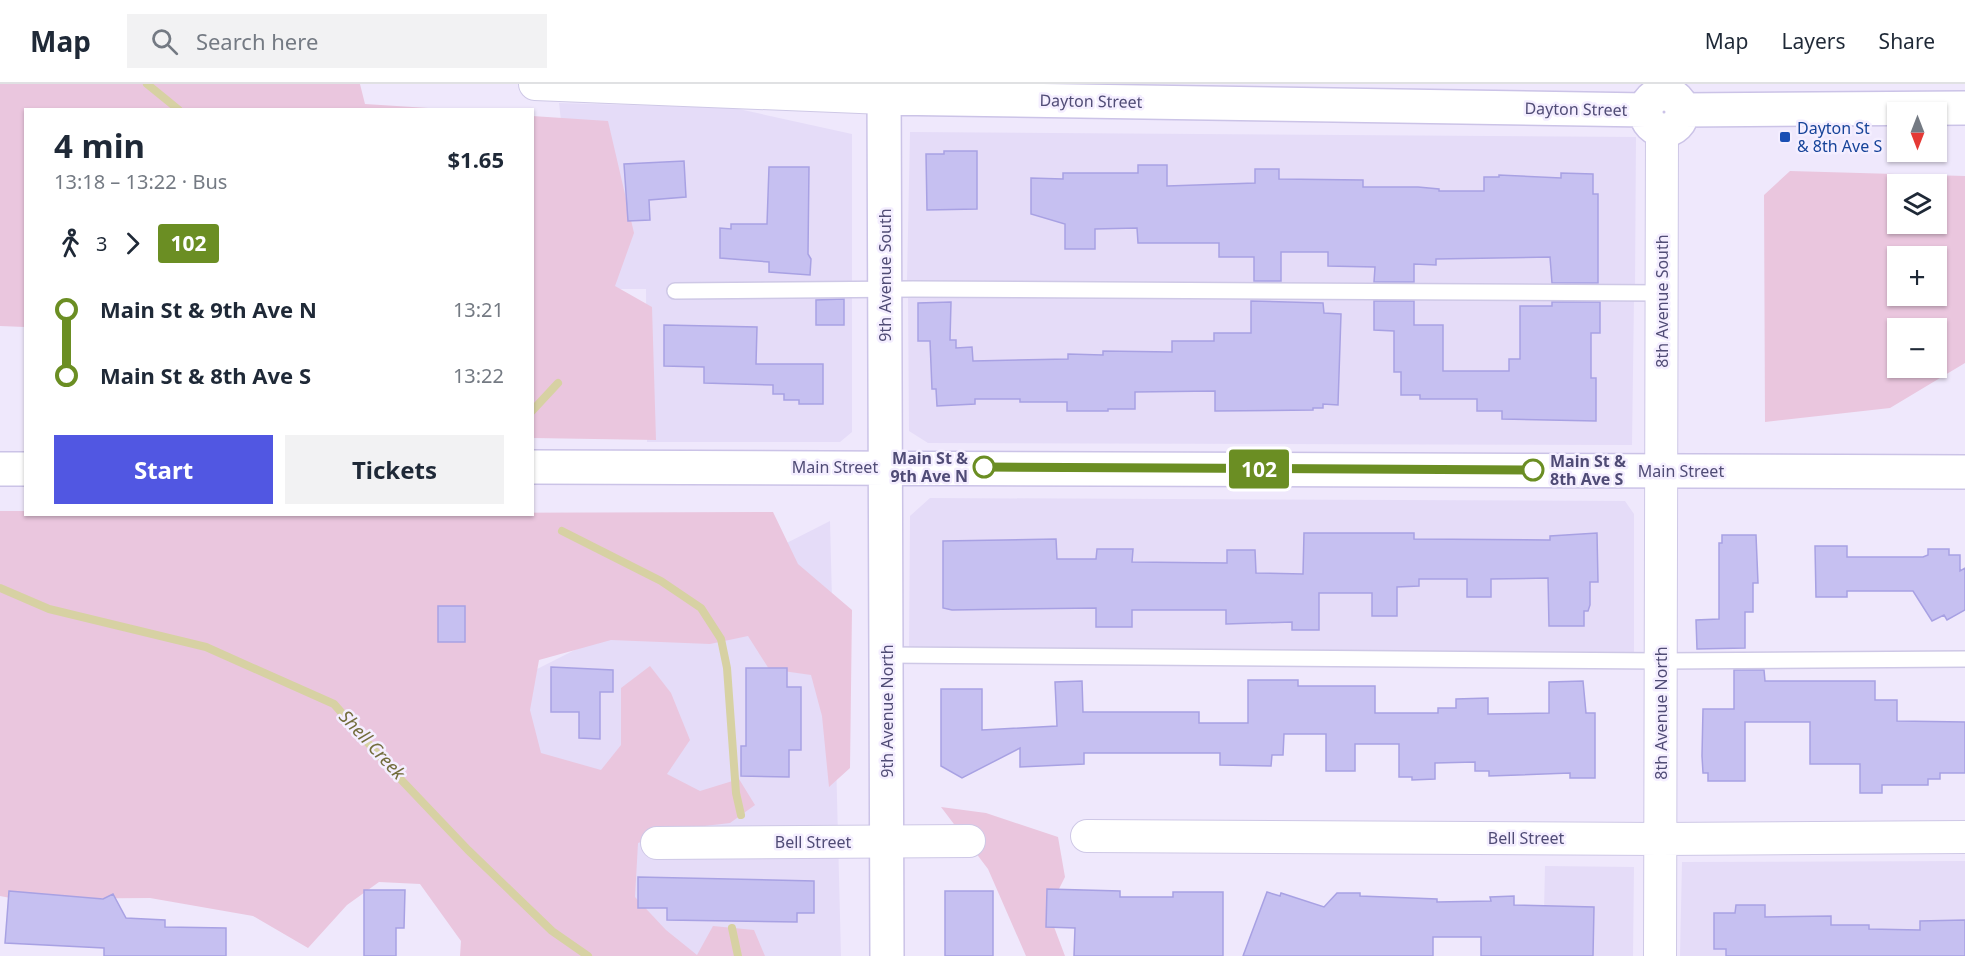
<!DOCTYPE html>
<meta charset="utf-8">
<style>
body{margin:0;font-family:"Noto Sans",sans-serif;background:#f2f2f3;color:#1f2937;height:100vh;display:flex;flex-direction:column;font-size:22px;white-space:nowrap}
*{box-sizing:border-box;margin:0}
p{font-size:20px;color:#747a83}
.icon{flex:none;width:33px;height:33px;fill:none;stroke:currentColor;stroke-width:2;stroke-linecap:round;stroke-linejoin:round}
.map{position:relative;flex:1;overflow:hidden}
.drawer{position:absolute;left:24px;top:24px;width:510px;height:408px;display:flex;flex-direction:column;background:#fff;border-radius:0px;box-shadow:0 2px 4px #0004}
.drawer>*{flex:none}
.badge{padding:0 12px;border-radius:4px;font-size:21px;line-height:39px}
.needle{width:39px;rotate:180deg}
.tools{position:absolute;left:1887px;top:18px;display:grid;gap:12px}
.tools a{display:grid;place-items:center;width:60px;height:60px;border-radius:0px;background:#fff;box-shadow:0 2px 4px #0004;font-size:30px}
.map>.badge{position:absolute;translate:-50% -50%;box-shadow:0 0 0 3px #fff}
.legs{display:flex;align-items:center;gap:9px;height:66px;padding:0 30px;font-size:20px}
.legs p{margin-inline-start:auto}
.headline{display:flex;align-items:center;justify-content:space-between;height:102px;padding:0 30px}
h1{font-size:33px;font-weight:700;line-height:45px}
.cta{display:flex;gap:12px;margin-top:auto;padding:12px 30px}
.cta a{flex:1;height:69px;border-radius:0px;background:#5157e2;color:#fff;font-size:24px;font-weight:700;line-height:69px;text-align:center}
.cta a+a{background:#f2f2f3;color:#1f2937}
ul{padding:0 30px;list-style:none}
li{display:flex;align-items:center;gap:21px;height:66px;font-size:22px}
li i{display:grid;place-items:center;width:9px;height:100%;margin:0 8px;background:currentColor}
li i::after{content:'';width:15px;height:15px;margin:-8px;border:4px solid;border-radius:50%;background:#fff}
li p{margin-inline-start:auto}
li:first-child i{background:linear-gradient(#0000 50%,currentColor 0)}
li:last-child i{background:linear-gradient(currentColor 50%,#0000 0)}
header{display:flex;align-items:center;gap:36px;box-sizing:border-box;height:84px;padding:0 30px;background:#fff;border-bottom:2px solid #e0e1e3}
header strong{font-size:28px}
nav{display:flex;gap:33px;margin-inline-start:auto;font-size:21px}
.search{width:420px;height:54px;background:#f2f2f3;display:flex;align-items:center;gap:15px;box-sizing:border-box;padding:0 21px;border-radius:0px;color:#747a83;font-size:22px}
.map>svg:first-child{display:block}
.residential{fill:#e5dcf8}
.green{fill:#eac6de;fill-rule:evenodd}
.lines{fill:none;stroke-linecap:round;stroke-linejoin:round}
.stream{stroke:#d7d1a3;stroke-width:8}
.building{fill:#c6c0f1;stroke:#a8a1e3;stroke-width:1.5}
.lane-casing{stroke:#cec8e6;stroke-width:18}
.street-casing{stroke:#cec8e6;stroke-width:34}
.secondary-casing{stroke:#cbc3e7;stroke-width:36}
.lane{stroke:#fff;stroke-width:15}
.street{stroke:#fff;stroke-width:32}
.secondary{stroke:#fff;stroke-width:33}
.line-1-casing{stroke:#fff;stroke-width:14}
.line-1{stroke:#6b8e23;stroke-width:9}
.transit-dot{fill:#1a4fb4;stroke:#f4eeff;stroke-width:2}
.stop-1-dot{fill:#fff;stroke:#6b8e23;stroke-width:3}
.labels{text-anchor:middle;stroke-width:5;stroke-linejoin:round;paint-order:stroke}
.street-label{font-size:16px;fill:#504c76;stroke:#f4eeff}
.transit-label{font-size:16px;fill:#164399;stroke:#f4eeff;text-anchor:start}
.stop-label{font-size:16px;font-weight:bold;fill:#504c76;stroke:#f4eeff;text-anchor:end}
.water-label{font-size:18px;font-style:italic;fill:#736d3d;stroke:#f4eeff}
</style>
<header>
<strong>Map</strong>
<div class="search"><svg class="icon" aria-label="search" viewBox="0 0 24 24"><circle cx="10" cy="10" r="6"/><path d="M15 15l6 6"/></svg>Search here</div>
<nav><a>Map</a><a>Layers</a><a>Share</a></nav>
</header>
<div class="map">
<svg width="1965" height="872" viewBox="0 0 1965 872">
<rect width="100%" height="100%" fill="#efe8fc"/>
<path class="residential" d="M 559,19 L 734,24 L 852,50 L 852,348 L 840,358 L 647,358 L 646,205 L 580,205 Z
M 910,48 L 1636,53 L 1635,205 L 907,198 Z
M 908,210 L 1634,214 L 1632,361 L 928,359 L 909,347 Z
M 930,414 L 1625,417 L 1634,430 L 1634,568 L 909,567 L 910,432 Z
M 830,437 L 841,872 L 643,872 L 474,617 Z
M 1965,777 L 1965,872 L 1680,872 L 1682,778 Z
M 1545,782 L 1634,783 L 1633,872 L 1543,872 Z"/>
<path class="green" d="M 0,0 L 360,0 L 365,20 L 444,25 L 26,26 L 25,243 L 0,242 Z
M 532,32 L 608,37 L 634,149 L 615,202 L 652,223 L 656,356 L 533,354 Z
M 1790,87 L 1965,92 L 1965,279 L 1890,324 L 1765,338 L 1764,111 ZM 1898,100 L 1936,100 L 1936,140 L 1898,140 ZM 1936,172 L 1936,212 L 1898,212 L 1898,172 ZM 1898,244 L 1936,244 L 1936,284 L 1898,284 Z
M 0,427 L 25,427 L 26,430 L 773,428 L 798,480 L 852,526 L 850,684 L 829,703 L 822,632 L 811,591 L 769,585 L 748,552 L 710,560 L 611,556 L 539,576 L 530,626 L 541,669 L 601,686 L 621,661 L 621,604 L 650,582 L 671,609 L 690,656 L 667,690 L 700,707 L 739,695 L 755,721 L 730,739 L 679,745 L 638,759 L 635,813 L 666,846 L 697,871 L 713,842 L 754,846 L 765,872 L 460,872 L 461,857 L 420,800 L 379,798 L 347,821 L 308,864 L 253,832 L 150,814 L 16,815 L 0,812 Z
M 941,723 L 986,729 L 1058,753 L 1065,793 L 1048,827 L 1065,872 L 1026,872 L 988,785 Z"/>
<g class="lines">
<path class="stream" d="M 147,0 L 179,26
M 532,327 L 558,299
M 562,447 L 661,497 L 701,524 L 721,555 L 727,584 L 736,709 L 741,731
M 0,504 L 49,525 L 206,563 L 334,620 L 389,683 L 468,766 L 552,847 L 588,872
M 732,844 L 738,872"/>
</g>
<path class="building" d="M 944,67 L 977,67 L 977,125 L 927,126 L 926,70 L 944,70 Z
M 684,77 L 686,113 L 649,116 L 650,136 L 628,137 L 624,80 Z
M 1138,81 L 1167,81 L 1167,102 L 1255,99 L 1255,85 L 1279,85 L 1279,95 L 1363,96 L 1363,103 L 1418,103 L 1439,105 L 1439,107 L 1484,107 L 1484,93 L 1499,93 L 1499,91 L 1561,94 L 1561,89 L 1593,90 L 1593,110 L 1598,110 L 1598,199 L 1552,199 L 1550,173 L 1436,175 L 1436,181 L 1414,180 L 1414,198 L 1374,198 L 1375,183 L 1328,182 L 1328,168 L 1281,168 L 1281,197 L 1254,197 L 1254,173 L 1219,173 L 1219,159 L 1138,159 L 1137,144 L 1095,145 L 1095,165 L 1065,165 L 1065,140 L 1031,130 L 1031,94 L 1063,95 L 1063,89 L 1138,89 Z
M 769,83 L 809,83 L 808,170 L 811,175 L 810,191 L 769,188 L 769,178 L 720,174 L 720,144 L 731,145 L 731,140 L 767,140 Z
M 844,215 L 844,241 L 816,241 L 816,216 Z
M 1251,217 L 1323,219 L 1324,229 L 1341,230 L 1338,321 L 1323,320 L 1323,324 L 1313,324 L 1313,326 L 1215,327 L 1215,307 L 1135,308 L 1135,325 L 1108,325 L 1108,327 L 1067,327 L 1067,318 L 1020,318 L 1020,315 L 975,315 L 975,320 L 937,322 L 936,305 L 932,305 L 930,257 L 918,257 L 918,219 L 951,218 L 950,256 L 956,256 L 956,264 L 972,263 L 973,277 L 1068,275 L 1068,270 L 1103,271 L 1103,267 L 1172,268 L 1172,257 L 1214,257 L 1214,249 L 1251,249 Z
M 1374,217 L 1414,217 L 1414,241 L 1443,241 L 1443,287 L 1509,287 L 1509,275 L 1520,275 L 1520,222 L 1552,222 L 1552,218 L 1600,218 L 1600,249 L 1591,249 L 1591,294 L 1596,294 L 1596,337 L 1502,335 L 1502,327 L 1477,327 L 1477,315 L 1420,315 L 1420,311 L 1401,311 L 1401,288 L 1394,288 L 1394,247 L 1374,246 Z
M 664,241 L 757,243 L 756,280 L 823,280 L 823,320 L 799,320 L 799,316 L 784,316 L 784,310 L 773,310 L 773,301 L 704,299 L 704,283 L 664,282 Z
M 1304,449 L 1414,449 L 1414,455 L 1550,456 L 1550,452 L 1597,449 L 1598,498 L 1590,498 L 1590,521 L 1588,527 L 1584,527 L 1584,542 L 1549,542 L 1548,494 L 1491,495 L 1491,513 L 1467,513 L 1467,495 L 1419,495 L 1419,502 L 1397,503 L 1397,532 L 1372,532 L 1372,509 L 1319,509 L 1319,546 L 1292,546 L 1292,538 L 1226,540 L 1226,526 L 1132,526 L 1132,543 L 1096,543 L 1096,524 L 952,526 L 943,524 L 943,457 L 1056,455 L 1057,475 L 1096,475 L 1097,465 L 1133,465 L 1132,478 L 1227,479 L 1227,466 L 1255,466 L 1256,489 L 1303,490 Z
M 1722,451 L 1756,451 L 1758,499 L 1753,499 L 1753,528 L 1745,528 L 1745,564 L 1697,565 L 1696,536 L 1719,535 L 1719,459 L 1722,459 Z
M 1815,462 L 1847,462 L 1847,473 L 1923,473 L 1928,471 L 1928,465 L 1949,465 L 1949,471 L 1960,471 L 1960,487 L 1965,484 L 1965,526 L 1947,536 L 1944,531 L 1932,537 L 1913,507 L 1847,507 L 1847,513 L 1816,513 Z
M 438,522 L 465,522 L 465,558 L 438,558 Z
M 551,583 L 613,586 L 613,608 L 600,608 L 600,655 L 579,654 L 579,628 L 551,628 Z
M 746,584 L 787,584 L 787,603 L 801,603 L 801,666 L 789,666 L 789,693 L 741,692 L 741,662 L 746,662 Z
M 1734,586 L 1764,586 L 1765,597 L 1875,597 L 1875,616 L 1897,616 L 1897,637 L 1965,638 L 1965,689 L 1940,689 L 1940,695 L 1928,695 L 1928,701 L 1882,701 L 1882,709 L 1860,709 L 1860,680 L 1810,680 L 1810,638 L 1745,638 L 1745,697 L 1708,697 L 1708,689 L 1703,689 L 1702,672 L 1703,625 L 1734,625 Z
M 1248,596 L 1298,596 L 1298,602 L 1375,602 L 1375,629 L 1438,629 L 1438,624 L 1456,624 L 1456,615 L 1488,614 L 1488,630 L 1549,629 L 1549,598 L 1583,597 L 1586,629 L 1595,629 L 1595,694 L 1570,694 L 1570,689 L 1489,692 L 1489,687 L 1475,687 L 1475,678 L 1435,679 L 1435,695 L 1412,696 L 1412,693 L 1399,693 L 1399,660 L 1355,660 L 1355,687 L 1326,687 L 1326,650 L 1284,650 L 1283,671 L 1272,671 L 1271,682 L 1220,681 L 1220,669 L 1084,669 L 1084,680 L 1020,683 L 1020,664 L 962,694 L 941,682 L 941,605 L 982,605 L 982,646 L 1057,642 L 1055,598 L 1082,597 L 1083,628 L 1199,628 L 1199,639 L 1248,639 Z
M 638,793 L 814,797 L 814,829 L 797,829 L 797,838 L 667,836 L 667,824 L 638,824 Z
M 1047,805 L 1120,807 L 1120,813 L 1173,813 L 1173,808 L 1223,808 L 1223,872 L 1074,872 L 1075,844 L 1046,843 Z
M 364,806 L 405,806 L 404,844 L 396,844 L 396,872 L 364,872 Z
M 9,807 L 103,815 L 113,810 L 126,834 L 165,836 L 165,843 L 226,844 L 226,872 L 104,872 L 104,864 L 5,859 Z
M 945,807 L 993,807 L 993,872 L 945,872 Z
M 1267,808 L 1280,812 L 1281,809 L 1324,823 L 1337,809 L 1360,809 L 1360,812 L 1437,815 L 1437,818 L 1491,817 L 1490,813 L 1514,812 L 1514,821 L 1594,823 L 1593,872 L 1481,872 L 1481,853 L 1433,853 L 1433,872 L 1243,872 Z
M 1736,821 L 1765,821 L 1765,833 L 1831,832 L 1831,841 L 1869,841 L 1869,845 L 1920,846 L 1920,837 L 1965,836 L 1965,872 L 1726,872 L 1726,865 L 1714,865 L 1714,829 L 1735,829 Z"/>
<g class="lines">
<defs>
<path id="lane" d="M 675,207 L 913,205 L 1663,209
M 887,571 L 1661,577 L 1965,575"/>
<path id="street" d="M 535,0 L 884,14
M 1663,0 L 1663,10
M 1087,752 L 1660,755 L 1965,753
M 657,759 L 969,757
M 1660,872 L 1662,47"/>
<path id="secondary" d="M 884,0 L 887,872
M1646 28a18 18 0 1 1 36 0a18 18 0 1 1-36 0Z
M 884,14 L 1646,26
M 1683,26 L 1965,24
M 532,383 L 1965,388
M 0,385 L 26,385"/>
</defs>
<use href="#lane" class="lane-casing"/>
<use href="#street" class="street-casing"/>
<use href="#secondary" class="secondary-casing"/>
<use href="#lane" class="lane"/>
<use href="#street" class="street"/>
<use href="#secondary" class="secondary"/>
</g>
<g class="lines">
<defs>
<path id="line-1" d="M 984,383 L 1533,386"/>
</defs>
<use href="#line-1" class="line-1-casing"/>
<use href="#line-1" class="line-1"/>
</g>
<rect class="transit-dot" x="1779" y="47" width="12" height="12" rx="3"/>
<g class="stop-1-dot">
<circle cx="984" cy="383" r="10"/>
<circle cx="1533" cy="386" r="10"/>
</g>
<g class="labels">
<g class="street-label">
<text transform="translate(1091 17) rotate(1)" y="6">Dayton Street</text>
<text transform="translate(1576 25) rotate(1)" y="6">Dayton Street</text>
<text transform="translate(885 191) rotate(-90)" y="6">9th Avenue South</text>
<text transform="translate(1662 217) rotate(-90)" y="6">8th Avenue South</text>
<text x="835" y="389">Main Street</text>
<text x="1681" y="393">Main Street</text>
<text transform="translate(887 627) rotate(-90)" y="6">9th Avenue North</text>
<text transform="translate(1661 629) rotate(-90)" y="6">8th Avenue North</text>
<text x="1526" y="760">Bell Street</text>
<text x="813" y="764">Bell Street</text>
</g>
<g class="transit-label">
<text x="1797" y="50">Dayton St<tspan x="1797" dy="18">&amp; 8th Ave S</tspan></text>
</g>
<g class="stop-label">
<text x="968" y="380">Main St &amp;<tspan x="968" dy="18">9th Ave N</tspan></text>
<text x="1550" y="383" text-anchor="start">Main St &amp;<tspan x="1550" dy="18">8th Ave S</tspan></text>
</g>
<g class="water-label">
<text transform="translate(372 661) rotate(47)" y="6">Shell Creek</text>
</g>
</g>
</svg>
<div class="tools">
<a><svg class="needle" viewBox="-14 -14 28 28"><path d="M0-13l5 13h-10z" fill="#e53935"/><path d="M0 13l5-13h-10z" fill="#747a83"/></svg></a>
<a><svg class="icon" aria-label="layers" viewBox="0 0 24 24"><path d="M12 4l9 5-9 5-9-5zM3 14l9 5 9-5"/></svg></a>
<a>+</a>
<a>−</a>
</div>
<b class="badge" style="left:1259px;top:385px;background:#6b8e23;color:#fff">102</b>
<section class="drawer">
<div class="headline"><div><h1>4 min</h1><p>13:18 – 13:22 · Bus</p></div><b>$1.65</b></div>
<div class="legs"><svg class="icon" aria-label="walk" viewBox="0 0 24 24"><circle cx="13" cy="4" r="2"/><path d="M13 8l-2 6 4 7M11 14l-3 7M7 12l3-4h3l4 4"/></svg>3<svg class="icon" aria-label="forward" viewBox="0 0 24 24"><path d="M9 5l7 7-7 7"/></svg><b class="badge" style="background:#6b8e23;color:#fff">102</b></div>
<ul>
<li><i style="color:#6b8e23"></i><b>Main St &amp; 9th Ave N</b><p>13:21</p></li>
<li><i style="color:#6b8e23"></i><b>Main St &amp; 8th Ave S</b><p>13:22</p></li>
</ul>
<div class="cta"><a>Start</a><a>Tickets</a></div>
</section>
</div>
